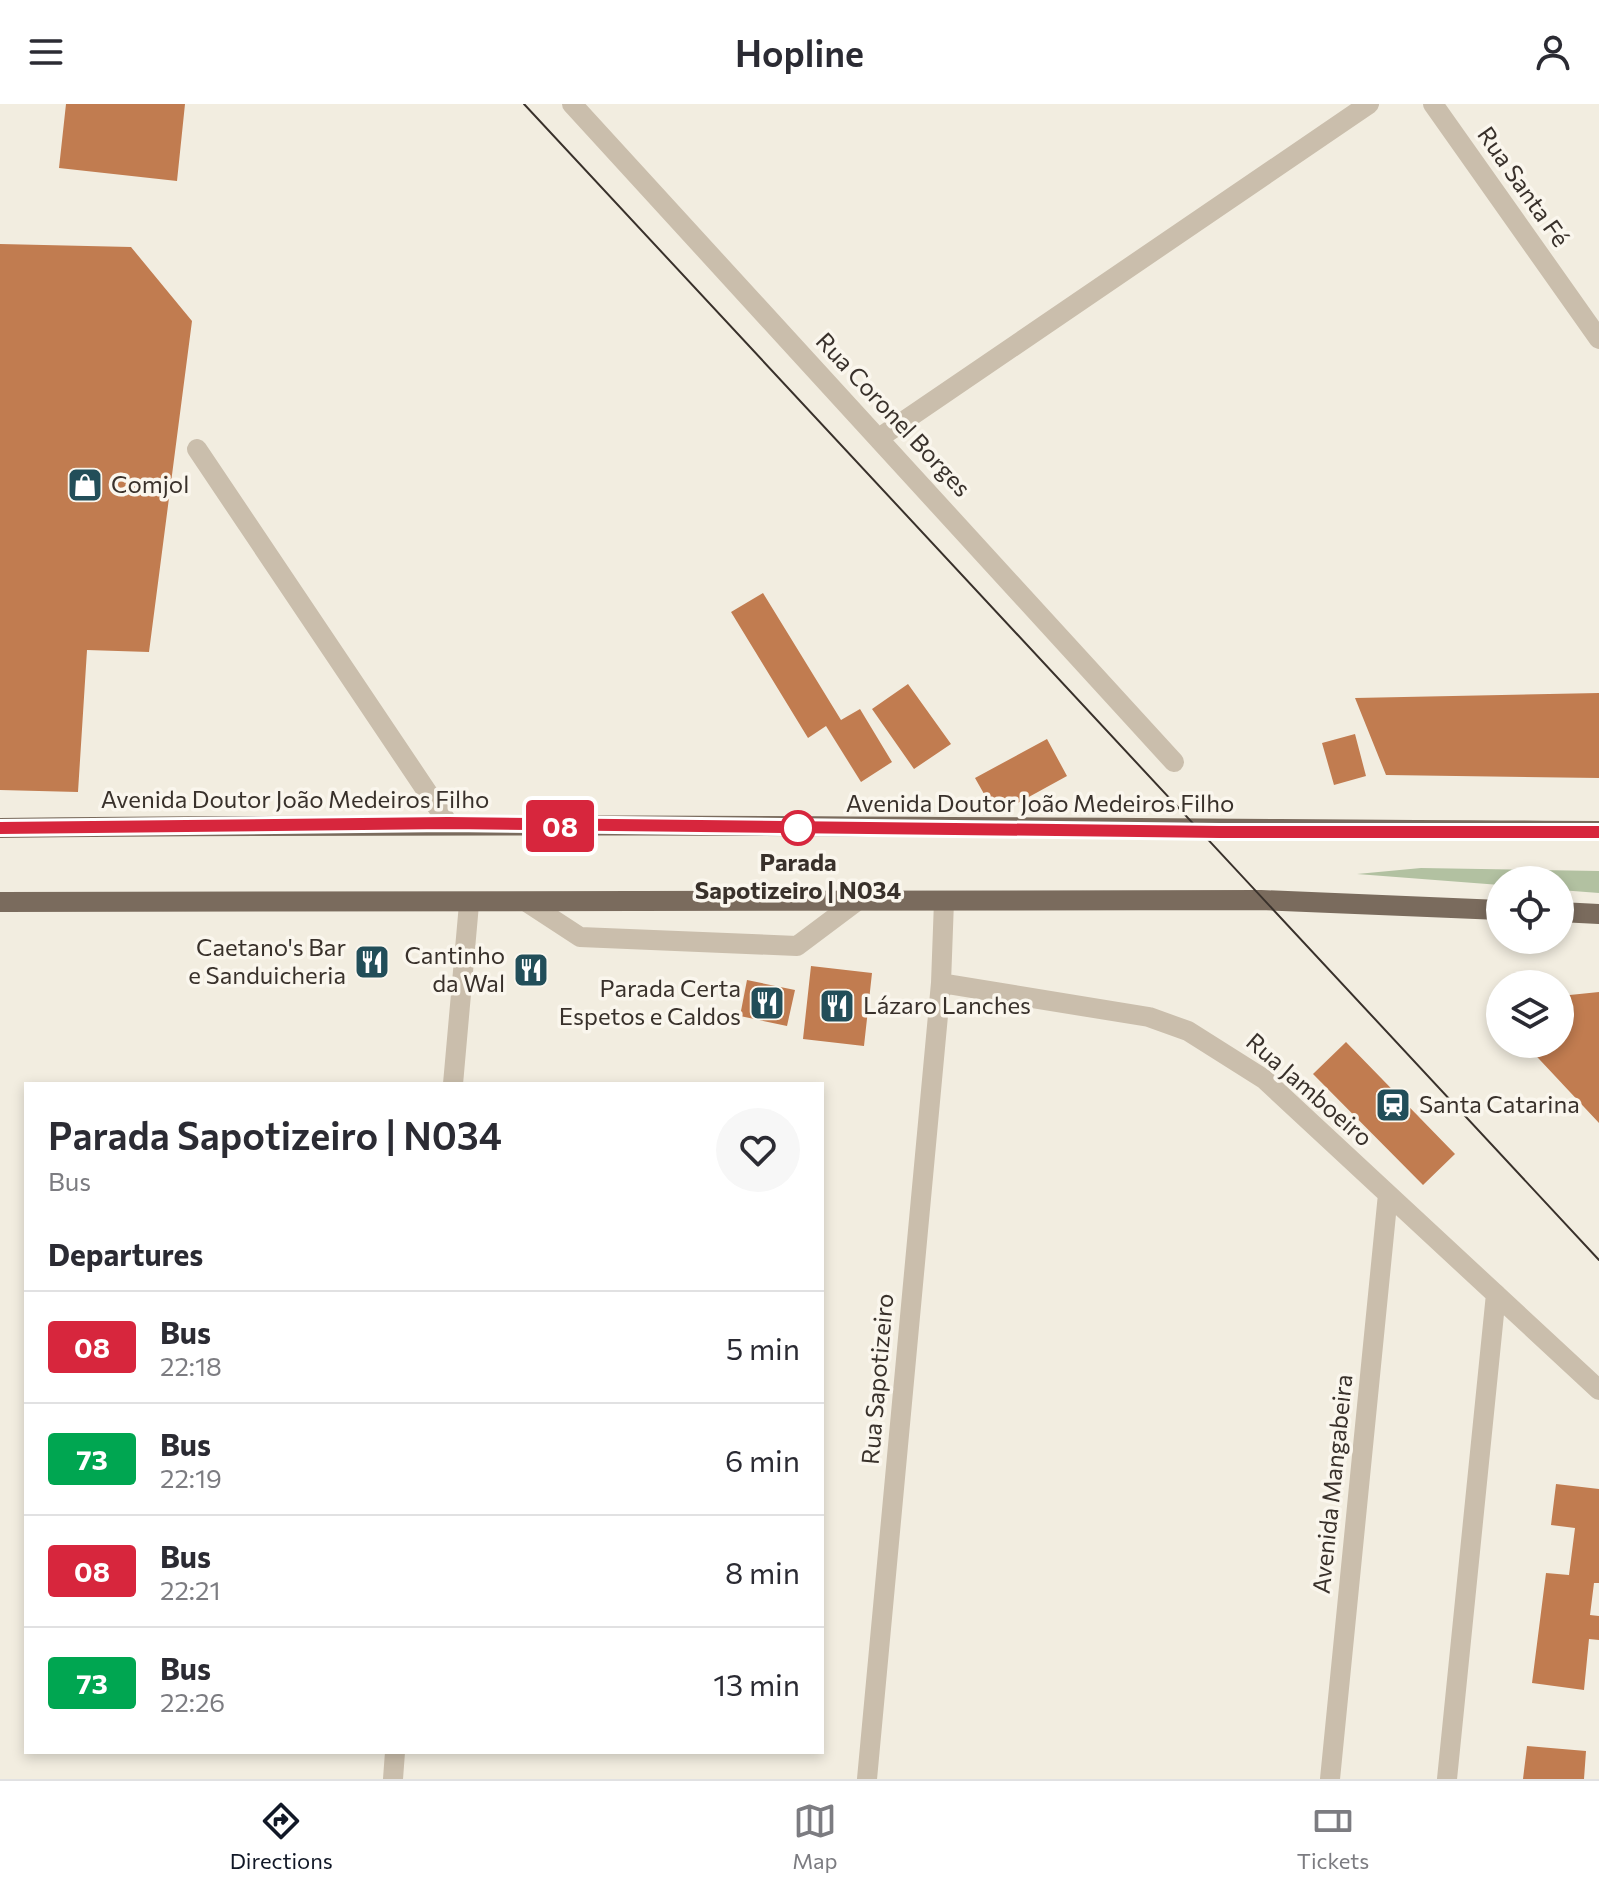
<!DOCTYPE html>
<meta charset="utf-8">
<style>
body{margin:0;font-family:Commissioner,sans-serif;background:#f7f7f7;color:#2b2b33;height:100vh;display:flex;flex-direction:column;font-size:30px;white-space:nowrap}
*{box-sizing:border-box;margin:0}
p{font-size:26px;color:#7c7c81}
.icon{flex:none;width:44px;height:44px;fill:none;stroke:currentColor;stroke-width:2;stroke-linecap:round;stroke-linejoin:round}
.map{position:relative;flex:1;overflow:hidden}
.sheet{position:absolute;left:24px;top:978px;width:800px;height:672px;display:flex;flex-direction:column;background:#fff;border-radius:0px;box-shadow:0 4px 12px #0003}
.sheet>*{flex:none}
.badge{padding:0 16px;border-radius:6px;font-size:28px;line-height:52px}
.controls{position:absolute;left:1486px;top:762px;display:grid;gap:16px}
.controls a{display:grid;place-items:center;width:88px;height:88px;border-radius:50%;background:#fff;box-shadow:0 4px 12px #0003;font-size:40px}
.map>.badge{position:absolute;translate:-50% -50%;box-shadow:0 0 0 4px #fff}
h2{padding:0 24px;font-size:30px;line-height:72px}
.round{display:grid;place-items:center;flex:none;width:84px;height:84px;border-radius:42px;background:#f7f7f7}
.summary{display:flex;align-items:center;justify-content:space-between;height:136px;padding:0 24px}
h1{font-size:38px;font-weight:600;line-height:60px}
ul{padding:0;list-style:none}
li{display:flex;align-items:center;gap:24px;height:112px;padding:0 24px;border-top:2px solid #e1e1e2}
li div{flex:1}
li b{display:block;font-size:30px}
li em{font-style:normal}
li .badge{min-width:88px;font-weight:700;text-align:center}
header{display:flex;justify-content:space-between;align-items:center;height:104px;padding:0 24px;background:#fff;font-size:36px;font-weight:600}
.dock{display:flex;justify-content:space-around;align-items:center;height:112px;border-top:2px solid #e1e1e2;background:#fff;font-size:22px;color:#7c7c81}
.dock a{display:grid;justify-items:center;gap:4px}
.dock .current{color:#111827}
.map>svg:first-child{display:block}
.green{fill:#b2c1a1}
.building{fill:#c17c50}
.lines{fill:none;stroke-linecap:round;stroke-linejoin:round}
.lane{stroke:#cabeac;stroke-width:20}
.street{stroke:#cabeac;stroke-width:20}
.primary{stroke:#7a6b5d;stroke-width:20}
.tram{stroke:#39312b;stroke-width:2}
.line-casing{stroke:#fff;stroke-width:18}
.line{stroke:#d7263d;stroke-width:12}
.stop-dot{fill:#fff;stroke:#d7263d;stroke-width:4}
.labels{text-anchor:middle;stroke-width:7;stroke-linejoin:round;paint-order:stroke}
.street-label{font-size:24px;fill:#39312b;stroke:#faf6ed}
.poi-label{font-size:24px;fill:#39312b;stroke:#faf6ed;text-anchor:start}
.stop-label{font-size:24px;font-weight:bold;fill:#39312b;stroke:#faf6ed}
</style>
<header><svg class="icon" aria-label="menu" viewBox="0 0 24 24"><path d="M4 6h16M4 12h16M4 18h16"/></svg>Hopline<svg class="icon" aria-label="person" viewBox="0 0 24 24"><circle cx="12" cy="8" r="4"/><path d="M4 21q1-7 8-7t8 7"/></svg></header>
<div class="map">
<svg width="1599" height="1675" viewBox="0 0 1599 1675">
<rect width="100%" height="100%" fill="#f2ede0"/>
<path class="green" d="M 1421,764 L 1599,767 L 1599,789 L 1560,786 L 1560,776 L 1500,776 L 1500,781 L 1357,770 Z"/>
<path class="building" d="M 66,0 L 185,0 L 177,77 L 59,64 Z
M 0,140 L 131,143 L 192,217 L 149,548 L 87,546 L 78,688 L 0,686 Z
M 763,489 L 841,616 L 860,605 L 892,658 L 861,678 L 826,622 L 808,634 L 731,508 Z
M 908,580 L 951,640 L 914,665 L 872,605 Z
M 1599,589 L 1599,674 L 1386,671 L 1355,594 Z
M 1355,630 L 1366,672 L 1334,681 L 1322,639 Z
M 1047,635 L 1067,672 L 996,711 L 975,674 Z
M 811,862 L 872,869 L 864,942 L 803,935 Z
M 747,876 L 795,886 L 787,922 L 740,912 Z
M 1599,888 L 1599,1019 L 1525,940 L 1560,940 L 1560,892 Z
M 1346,938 L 1455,1050 L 1423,1081 L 1313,970 Z
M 1556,1380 L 1599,1385 L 1599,1479 L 1594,1479 L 1590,1511 L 1599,1512 L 1599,1536 L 1589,1535 L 1584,1586 L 1532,1579 L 1546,1469 L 1569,1471 L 1575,1424 L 1551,1421 Z
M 1527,1642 L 1586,1647 L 1584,1675 L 1523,1675 Z"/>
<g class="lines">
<path class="lane" d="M 197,345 L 448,719
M 528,799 L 580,833 L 797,842 L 857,797"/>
<path class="street" d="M 572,0 L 1174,658
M 1433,0 L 1599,235
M 879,334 L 1369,0
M 944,797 L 941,879 L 1149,913 L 1188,927 L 1264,975 L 1599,1286
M 453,980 L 469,800
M 393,1675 L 395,1648
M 867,1675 L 941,879
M 1330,1675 L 1388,1090
M 1447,1675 L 1496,1190"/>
<path class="primary" d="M 0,724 C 533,718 1066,724 1599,727
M 0,798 L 1261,796 L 1500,806
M 1560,808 L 1599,810"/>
<path class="tram" d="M 524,0 L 1599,1156"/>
</g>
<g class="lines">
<defs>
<path id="line" d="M 0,724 L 448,719 L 1220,728 L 1599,728"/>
</defs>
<use href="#line" class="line-casing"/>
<use href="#line" class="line"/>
</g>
<defs>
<symbol id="shop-square" viewBox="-11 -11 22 22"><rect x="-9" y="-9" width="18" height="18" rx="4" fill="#224e59" stroke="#faf6ed"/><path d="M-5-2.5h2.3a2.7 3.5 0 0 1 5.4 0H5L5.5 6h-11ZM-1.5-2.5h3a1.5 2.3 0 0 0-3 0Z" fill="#fff"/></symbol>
<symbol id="restaurant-square" viewBox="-11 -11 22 22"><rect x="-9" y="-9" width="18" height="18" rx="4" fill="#224e59" stroke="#faf6ed"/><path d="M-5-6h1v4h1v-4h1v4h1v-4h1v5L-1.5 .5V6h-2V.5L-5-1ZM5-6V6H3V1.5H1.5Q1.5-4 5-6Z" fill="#fff"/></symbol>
<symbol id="station-square" viewBox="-11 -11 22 22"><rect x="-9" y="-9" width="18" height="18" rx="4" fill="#224e59" stroke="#faf6ed"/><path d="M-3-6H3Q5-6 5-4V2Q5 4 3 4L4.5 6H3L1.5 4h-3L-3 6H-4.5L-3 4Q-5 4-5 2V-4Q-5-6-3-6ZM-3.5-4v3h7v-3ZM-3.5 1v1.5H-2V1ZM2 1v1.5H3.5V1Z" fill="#fff"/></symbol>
</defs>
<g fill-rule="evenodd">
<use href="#shop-square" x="65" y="361" width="40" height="40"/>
<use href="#restaurant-square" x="352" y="838" width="40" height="40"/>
<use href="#restaurant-square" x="511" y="846" width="40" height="40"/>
<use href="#restaurant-square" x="747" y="879" width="40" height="40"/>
<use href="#restaurant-square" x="817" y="882" width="40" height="40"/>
<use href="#station-square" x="1373" y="981" width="40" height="40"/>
</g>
<circle class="stop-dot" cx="798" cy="724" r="16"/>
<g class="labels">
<g class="street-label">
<text transform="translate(1523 83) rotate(55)" y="8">Rua Santa Fé</text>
<text transform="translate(893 311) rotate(47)" y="8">Rua Coronel Borges</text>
<text x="295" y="704">Avenida Doutor João Medeiros Filho</text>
<text x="1040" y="708">Avenida Doutor João Medeiros Filho</text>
<text transform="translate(1309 986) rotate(41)" y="8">Rua Jamboeiro</text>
<text transform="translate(878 1275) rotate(-85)" y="8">Rua Sapotizeiro</text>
<text transform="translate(1333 1380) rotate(-84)" y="8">Avenida Mangabeira</text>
</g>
<g class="poi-label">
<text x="111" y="389">Comjol</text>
<text x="346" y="852" text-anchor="end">Caetano's Bar<tspan x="346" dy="28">e Sanduicheria</tspan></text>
<text x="505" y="860" text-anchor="end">Cantinho<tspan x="505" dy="28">da Wal</tspan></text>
<text x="741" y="893" text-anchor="end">Parada Certa<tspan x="741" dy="28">Espetos e Caldos</tspan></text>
<text x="863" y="910">Lázaro Lanches</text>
<text x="1419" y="1009">Santa Catarina</text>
</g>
<g class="stop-label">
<text x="798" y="767">Parada<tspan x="798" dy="28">Sapotizeiro | N034</tspan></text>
</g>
</g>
</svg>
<div class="controls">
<a><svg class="icon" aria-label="locate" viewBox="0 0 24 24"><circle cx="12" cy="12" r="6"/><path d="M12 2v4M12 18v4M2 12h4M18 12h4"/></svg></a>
<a><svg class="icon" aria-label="layers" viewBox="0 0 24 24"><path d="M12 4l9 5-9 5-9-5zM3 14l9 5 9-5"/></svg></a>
</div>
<b class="badge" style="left:560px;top:722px;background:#d7263d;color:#fff">08</b>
<section class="sheet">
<div class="summary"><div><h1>Parada Sapotizeiro | N034</h1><p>Bus</p></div><a class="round"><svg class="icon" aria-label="heart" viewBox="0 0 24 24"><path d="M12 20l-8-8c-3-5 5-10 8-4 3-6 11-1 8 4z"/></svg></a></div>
<h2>Departures</h2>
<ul>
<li><span class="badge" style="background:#d7263d;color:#fff">08</span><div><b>Bus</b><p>22:18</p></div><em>5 min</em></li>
<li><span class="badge" style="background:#00a651;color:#fff">73</span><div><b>Bus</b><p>22:19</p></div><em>6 min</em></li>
<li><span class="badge" style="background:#d7263d;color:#fff">08</span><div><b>Bus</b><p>22:21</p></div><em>8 min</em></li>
<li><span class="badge" style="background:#00a651;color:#fff">73</span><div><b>Bus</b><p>22:26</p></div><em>13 min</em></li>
</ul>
</section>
</div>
<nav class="dock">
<a class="current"><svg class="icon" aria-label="directions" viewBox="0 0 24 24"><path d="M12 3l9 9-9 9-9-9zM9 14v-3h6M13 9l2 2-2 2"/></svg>Directions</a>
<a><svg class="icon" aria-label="map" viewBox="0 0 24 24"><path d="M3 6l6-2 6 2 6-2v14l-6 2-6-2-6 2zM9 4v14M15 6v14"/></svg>Map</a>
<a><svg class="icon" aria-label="tickets" viewBox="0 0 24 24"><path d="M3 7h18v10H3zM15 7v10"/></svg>Tickets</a>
</nav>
